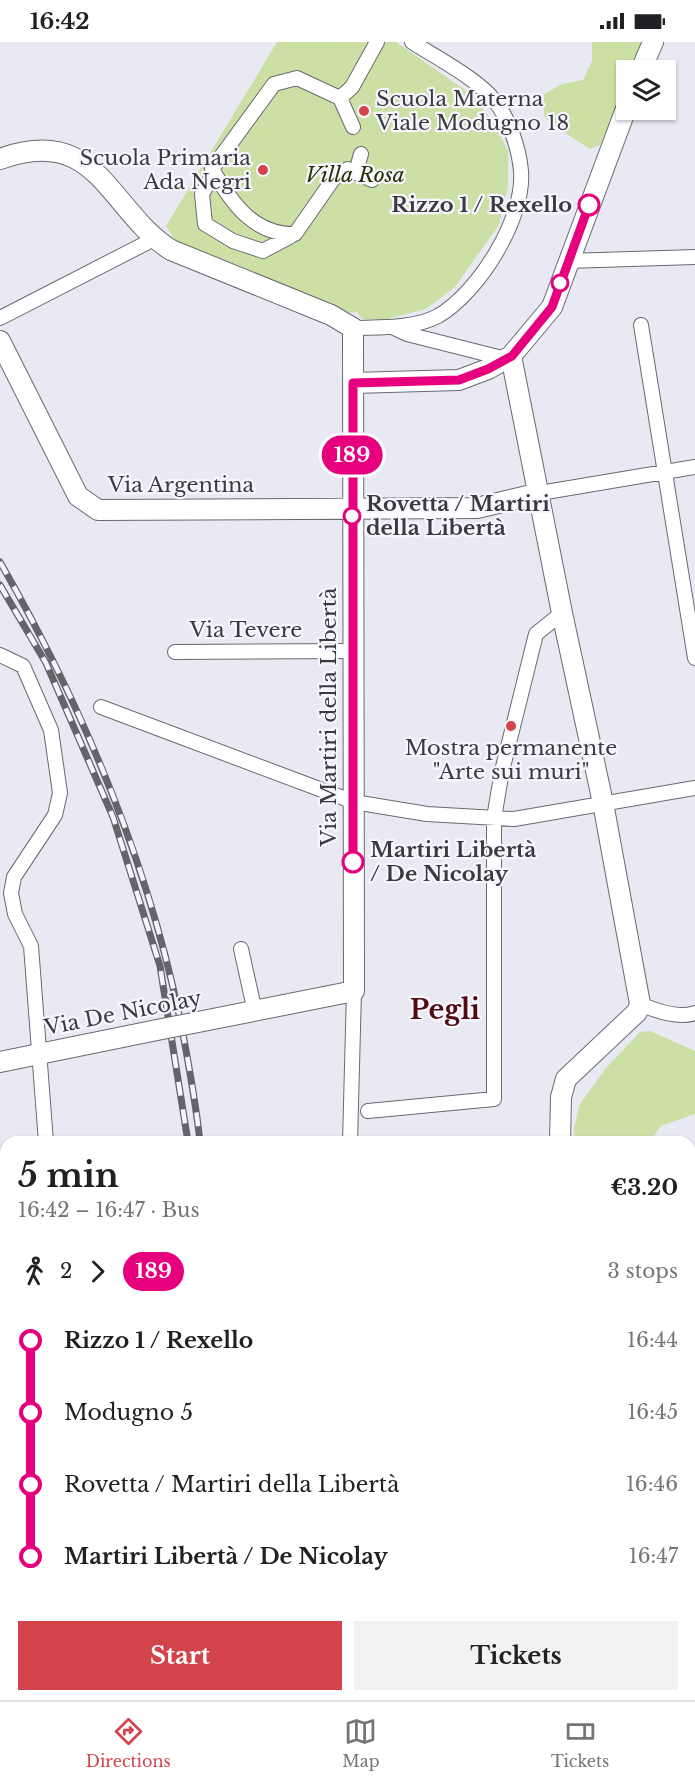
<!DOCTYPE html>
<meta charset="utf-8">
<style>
body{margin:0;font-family:"Libre Baskerville",serif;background:#f2f2f2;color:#202124;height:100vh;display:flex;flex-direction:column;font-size:22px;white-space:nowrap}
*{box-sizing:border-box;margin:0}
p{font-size:20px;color:#757577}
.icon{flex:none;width:33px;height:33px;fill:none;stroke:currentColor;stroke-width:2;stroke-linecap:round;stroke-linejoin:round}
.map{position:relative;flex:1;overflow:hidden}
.side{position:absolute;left:0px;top:1094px;width:696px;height:566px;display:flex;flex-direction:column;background:#fff;border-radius:18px 18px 0 0;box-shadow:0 2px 4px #0004}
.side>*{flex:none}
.badge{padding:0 12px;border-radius:20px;font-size:21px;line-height:39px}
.fabs{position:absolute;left:616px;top:18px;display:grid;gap:12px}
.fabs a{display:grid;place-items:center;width:60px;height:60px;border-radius:0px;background:#fff;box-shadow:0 2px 4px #0004;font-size:30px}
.map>.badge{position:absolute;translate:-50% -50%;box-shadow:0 0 0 3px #fff}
.legs{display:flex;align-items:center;gap:9px;height:66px;padding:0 18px;font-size:20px}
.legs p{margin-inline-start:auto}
.headline{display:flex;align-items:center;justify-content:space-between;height:102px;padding:0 18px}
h1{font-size:33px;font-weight:700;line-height:45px}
.primary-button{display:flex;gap:12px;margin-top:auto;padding:12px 18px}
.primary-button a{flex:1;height:69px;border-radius:0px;background:#d3434a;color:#fff;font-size:24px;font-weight:700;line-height:69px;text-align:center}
.primary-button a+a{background:#f2f2f2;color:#202124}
ul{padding:0 18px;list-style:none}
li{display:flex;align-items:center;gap:21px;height:72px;font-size:22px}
li i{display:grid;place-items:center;width:9px;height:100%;margin:0 8px;background:currentColor}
li i::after{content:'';width:15px;height:15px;margin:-8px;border:4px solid;border-radius:50%;background:#fff}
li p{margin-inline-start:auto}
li:first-child i{background:linear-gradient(#0000 50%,currentColor 0)}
li:last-child i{background:linear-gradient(currentColor 50%,#0000 0)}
.status{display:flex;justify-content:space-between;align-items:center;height:42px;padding:0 30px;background:#fff;direction:ltr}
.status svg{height:16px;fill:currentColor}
.tabs{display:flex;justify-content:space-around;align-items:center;height:84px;border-top:2px solid #e0e0e0;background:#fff;font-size:16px;color:#757577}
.tabs a{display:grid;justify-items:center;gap:3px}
.tabs .current{color:#d3434a}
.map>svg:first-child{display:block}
.green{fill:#cce0a6}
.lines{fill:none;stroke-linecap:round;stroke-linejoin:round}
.street-casing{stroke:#696971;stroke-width:16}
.secondary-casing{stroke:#696971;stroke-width:22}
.street{stroke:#fff;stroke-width:14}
.secondary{stroke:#fff;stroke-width:20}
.rail-casing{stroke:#64646a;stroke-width:7}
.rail{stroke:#f7f6ff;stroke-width:4.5;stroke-dasharray:14;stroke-linecap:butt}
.secondary-bridge-casing{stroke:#696971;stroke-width:22;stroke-linecap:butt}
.secondary-bridge{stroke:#fff;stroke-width:20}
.line-1-casing{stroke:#fff;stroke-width:14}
.line-1{stroke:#e6007e;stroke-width:9}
.poi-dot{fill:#d3434a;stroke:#f7f6ff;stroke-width:2}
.stop-1-dot{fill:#fff;stroke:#e6007e;stroke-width:3}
.labels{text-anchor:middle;stroke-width:4.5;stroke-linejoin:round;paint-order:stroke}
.poi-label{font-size:21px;fill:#3b3b3f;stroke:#f7f6ff;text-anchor:start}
.park-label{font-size:21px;font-style:italic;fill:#243000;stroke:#f7f6ff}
.stop-label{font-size:21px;font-weight:bold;fill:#3b3b3f;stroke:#f7f6ff;text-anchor:start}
.street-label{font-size:21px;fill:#3b3b3f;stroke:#f7f6ff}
.district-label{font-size:27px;font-weight:bold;fill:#500a11;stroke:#f7f6ff}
</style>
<div class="status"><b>16:42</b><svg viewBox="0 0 49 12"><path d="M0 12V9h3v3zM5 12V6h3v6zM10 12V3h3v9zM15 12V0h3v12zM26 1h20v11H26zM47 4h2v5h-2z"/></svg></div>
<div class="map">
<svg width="695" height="1658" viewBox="0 0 695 1658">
<rect width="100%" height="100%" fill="#e9e9f3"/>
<path class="green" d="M 277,0 L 396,0 L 474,54 L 495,83 L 508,109 L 508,145 L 499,183 L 455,245 L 426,267 L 383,278 L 362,277 L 357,270 L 343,271 L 179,204 L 166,184 Z
M 592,0 L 648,0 L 635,28 L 627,28 L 627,45 L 600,103 L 590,107 L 551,82 L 544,74 L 544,52 L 562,42 L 583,38 L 592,19 Z
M 650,989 L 695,1009 L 695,1072 L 661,1084 L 650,1099 L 575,1099 L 574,1086 L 580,1062 L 606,1026 L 640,990 Z"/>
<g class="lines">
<defs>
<path id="street" d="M 340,56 L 353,85
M 356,130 L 361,112
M 214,131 L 202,152 L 205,182 L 233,199 L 263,209 L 291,194
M 372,138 L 348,127 L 334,136 L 295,192 C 253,193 231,160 212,127 L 274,42 L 297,36 L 340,56 L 352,45 L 377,0
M 567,219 L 695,215
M 0,276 L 154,197
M 641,283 L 695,616
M 392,285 L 407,292 L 506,317
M 353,286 C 380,285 413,287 438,274 C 478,251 525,177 521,129 C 519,106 509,76 494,58 C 479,38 434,14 412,0
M 540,451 L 695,425
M 175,610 L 353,609
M 0,613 L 23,624 L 51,688 L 60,751 L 55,773 L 14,835 L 11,851 L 15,872 L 31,904 L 46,1100
M 101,665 L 354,760 L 427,772 L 514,777 L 695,746
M 241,907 L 255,970
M 640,962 C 656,969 678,977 695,971
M 368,1069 L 494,1057 L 494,776 L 502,729 L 536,592 L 562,571
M 350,1100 L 354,949
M 0,1147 L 6,1146
M 690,1256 L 695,1257
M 0,1323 L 6,1321
M 690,1375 L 695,1375
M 690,1421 L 695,1421
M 0,1437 L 6,1437
M 0,1533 L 6,1535
M 690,1563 L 695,1564
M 690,1648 L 695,1653
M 488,1653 L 535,1658
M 572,1653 L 572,1658
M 463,1658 L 463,1653"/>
<path id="secondary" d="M 641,28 L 653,0
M 0,117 C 98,81 108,168 171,208 L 331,273 L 353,286 L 354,949 L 193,981
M 0,299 L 78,454 L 98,468 L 477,466 L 540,451
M 511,314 L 562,571 L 603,761 L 640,962 L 637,970 L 566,1037 L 561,1055 L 560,1100
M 353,341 L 459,338 L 488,327 L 511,314 L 552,265 L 627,64
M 0,1020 L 157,988
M 92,1653 L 92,1658"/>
</defs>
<use href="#street" class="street-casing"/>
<use href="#secondary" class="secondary-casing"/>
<use href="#street" class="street"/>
<use href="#secondary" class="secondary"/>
<defs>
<path id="rail" d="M 0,520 C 84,667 149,821 182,987 C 189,1024 196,1062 200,1100
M 0,543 L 46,621 L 113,775 L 160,924 L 188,1100
M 183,1658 L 183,1653
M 195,1658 L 195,1653"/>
</defs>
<use href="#rail" class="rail-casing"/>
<use href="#rail" class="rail"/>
<defs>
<path id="secondary-bridge" d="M 157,988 L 193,981"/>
</defs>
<use href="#secondary-bridge" class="secondary-bridge-casing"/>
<use href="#secondary-bridge" class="secondary-bridge"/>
</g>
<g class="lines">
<defs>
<path id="line-1" d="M 353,820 L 353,341 L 459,338 L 488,327 L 512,314 L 552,265 L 589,163"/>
</defs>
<use href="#line-1" class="line-1-casing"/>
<use href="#line-1" class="line-1"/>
</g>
<g class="poi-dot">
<circle cx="364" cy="69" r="6"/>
<circle cx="263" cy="128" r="6"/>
<circle cx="511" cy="684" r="6"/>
</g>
<g class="stop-1-dot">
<circle cx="589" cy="163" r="10"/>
<circle cx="560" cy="241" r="8"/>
<circle cx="352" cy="474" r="8"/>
<circle cx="353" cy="820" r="10"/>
</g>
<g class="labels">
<g class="poi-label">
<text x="376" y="64">Scuola Materna<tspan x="376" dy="24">Viale Modugno 18</tspan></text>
<text x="251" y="123" text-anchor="end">Scuola Primaria<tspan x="251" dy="24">Ada Negri</tspan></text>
<text x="511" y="713" text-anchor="middle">Mostra permanente<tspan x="511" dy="24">"Arte sui muri"</tspan></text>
</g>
<g class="park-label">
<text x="355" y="140">Villa Rosa</text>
</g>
<g class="stop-label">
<text x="572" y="170" text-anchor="end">Rizzo 1 / Rexello</text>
<text x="366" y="469">Rovetta / Martiri<tspan x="366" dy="24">della Libertà</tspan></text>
<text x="370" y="815">Martiri Libertà<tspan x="370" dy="24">/ De Nicolay</tspan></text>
</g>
<g class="street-label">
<text x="181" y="450">Via Argentina</text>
<text x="246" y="595">Via Tevere</text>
<text transform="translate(329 675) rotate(-90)" y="7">Via Martiri della Libertà</text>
<text transform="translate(123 971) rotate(-11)" y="7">Via De Nicolay</text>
</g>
<g class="district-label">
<text x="445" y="977">Pegli</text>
</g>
</g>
</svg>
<div class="fabs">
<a><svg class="icon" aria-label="layers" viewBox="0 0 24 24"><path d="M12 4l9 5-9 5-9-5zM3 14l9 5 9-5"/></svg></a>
</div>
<b class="badge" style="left:352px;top:413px;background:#e6007e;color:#fff">189</b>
<section class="side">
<div class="headline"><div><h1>5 min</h1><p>16:42 – 16:47 · Bus</p></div><b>€3.20</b></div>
<div class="legs"><svg class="icon" aria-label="walk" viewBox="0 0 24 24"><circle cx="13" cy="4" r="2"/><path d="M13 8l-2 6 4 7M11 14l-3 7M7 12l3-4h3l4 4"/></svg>2<svg class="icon" aria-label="forward" viewBox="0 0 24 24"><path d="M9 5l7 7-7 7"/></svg><b class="badge" style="background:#e6007e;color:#fff">189</b><p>3 stops</p></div>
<ul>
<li><i style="color:#e6007e"></i><b>Rizzo 1 / Rexello</b><p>16:44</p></li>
<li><i style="color:#e6007e"></i><span>Modugno 5</span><p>16:45</p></li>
<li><i style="color:#e6007e"></i><span>Rovetta / Martiri della Libertà</span><p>16:46</p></li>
<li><i style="color:#e6007e"></i><b>Martiri Libertà / De Nicolay</b><p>16:47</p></li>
</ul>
<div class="primary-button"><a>Start</a><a>Tickets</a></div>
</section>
</div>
<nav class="tabs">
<a class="current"><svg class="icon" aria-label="directions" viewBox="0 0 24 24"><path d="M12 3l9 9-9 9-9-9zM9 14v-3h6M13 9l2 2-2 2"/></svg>Directions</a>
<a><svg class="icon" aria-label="map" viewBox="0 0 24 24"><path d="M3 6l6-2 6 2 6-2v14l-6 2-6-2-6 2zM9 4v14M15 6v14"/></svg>Map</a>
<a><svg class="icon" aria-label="tickets" viewBox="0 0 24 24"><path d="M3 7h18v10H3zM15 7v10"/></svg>Tickets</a>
</nav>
